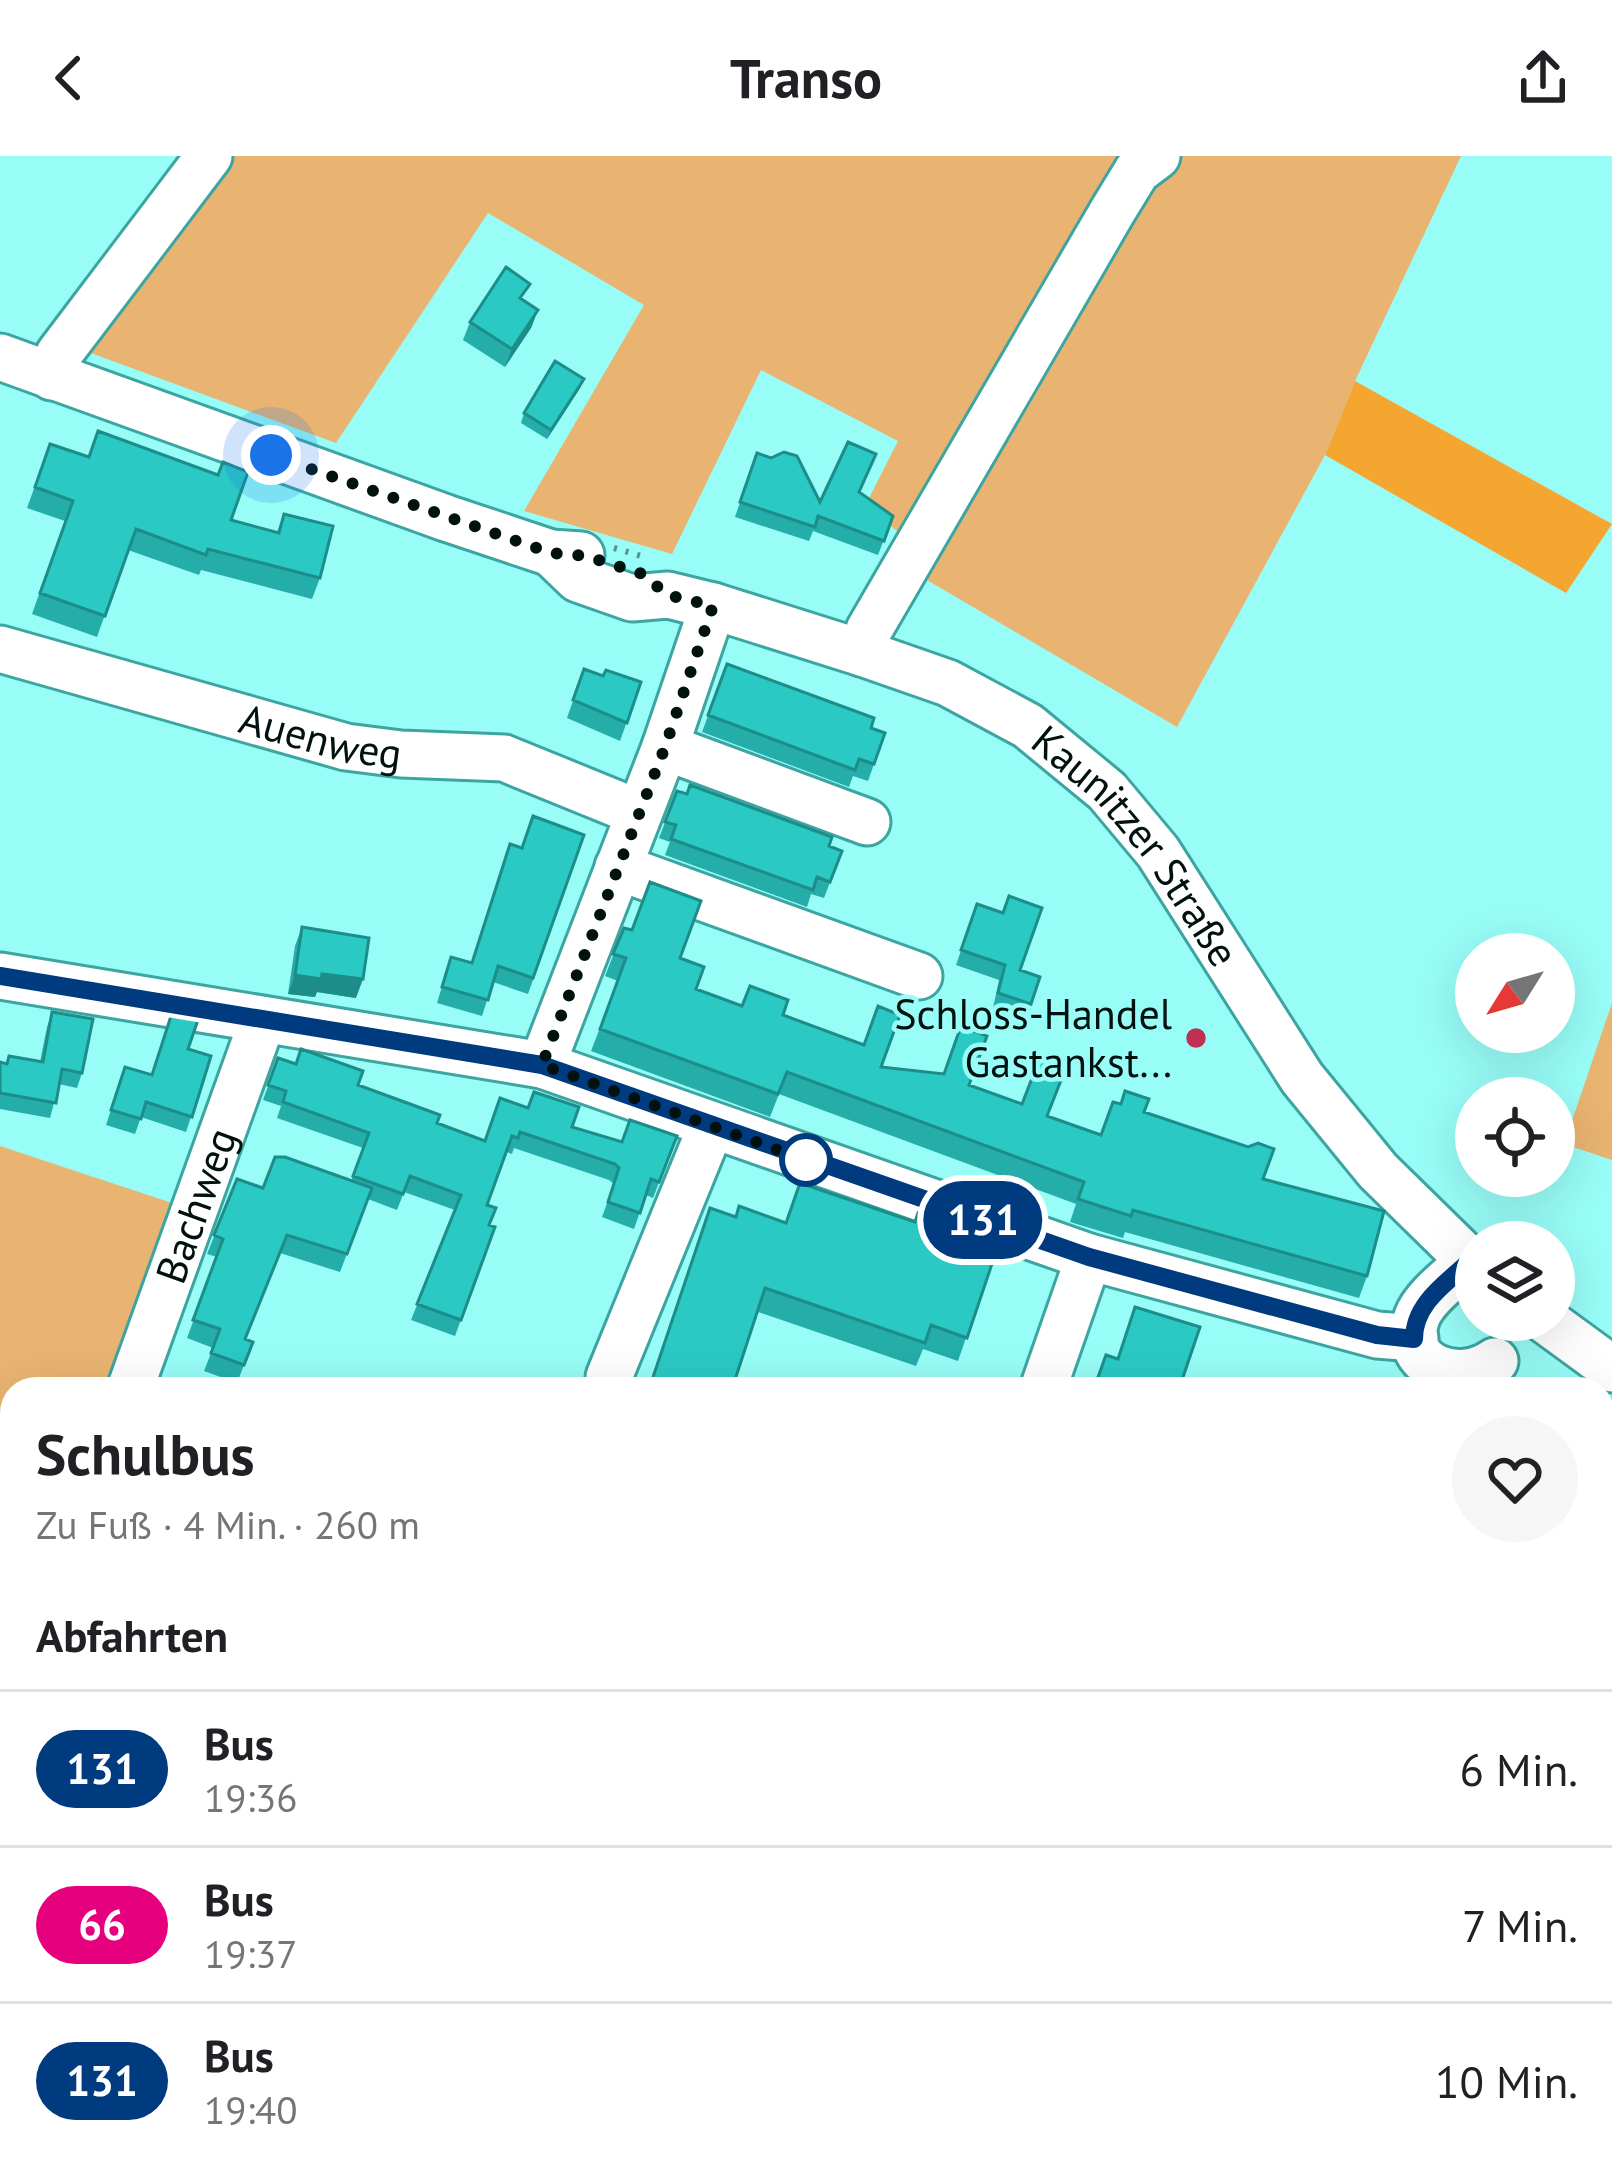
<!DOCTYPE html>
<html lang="de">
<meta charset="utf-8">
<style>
body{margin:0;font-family:"PT Sans",sans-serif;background:#f6f6f6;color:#202124;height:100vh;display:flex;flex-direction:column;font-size:45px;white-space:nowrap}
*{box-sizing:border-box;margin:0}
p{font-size:39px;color:#757577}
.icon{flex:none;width:66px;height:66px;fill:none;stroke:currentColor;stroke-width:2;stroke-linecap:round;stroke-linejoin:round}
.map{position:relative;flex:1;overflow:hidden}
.side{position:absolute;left:0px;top:1221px;width:1614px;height:807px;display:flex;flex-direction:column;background:#fff;border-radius:36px 36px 0 0;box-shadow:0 12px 48px #0002}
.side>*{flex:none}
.badge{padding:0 24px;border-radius:39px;font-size:42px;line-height:78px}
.needle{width:78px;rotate:233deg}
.controls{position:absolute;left:1455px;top:777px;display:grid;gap:24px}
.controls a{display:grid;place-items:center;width:120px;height:120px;border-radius:50%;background:#fff;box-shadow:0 12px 48px #0002;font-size:60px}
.you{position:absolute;width:60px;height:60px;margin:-30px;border:9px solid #fff;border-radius:50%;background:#1a73e8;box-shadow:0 0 0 18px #1a73e833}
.map>.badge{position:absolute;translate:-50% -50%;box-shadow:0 0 0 6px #fff}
h2{padding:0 36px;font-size:45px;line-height:108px}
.round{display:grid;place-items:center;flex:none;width:126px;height:126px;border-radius:63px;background:#f6f6f6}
.head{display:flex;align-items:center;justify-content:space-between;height:204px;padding:0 36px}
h1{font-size:57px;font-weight:700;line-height:90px}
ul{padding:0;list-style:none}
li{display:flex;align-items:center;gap:36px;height:156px;padding:0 36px;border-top:3px solid #e0e0e0}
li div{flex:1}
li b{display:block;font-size:45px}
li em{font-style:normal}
li .badge{min-width:132px;font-weight:700;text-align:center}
header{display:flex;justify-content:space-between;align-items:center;height:156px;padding:0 36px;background:#fff;font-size:54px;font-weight:700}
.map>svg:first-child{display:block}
.green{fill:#e9b472}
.forest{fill:#f5a631}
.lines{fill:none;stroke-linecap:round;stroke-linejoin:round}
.stream{stroke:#659244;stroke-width:9}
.minor-casing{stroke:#3da5a1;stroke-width:51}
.path{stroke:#549390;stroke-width:6;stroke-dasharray:3 9;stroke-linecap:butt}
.minor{stroke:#fff;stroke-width:45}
.wall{fill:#24ada9}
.shaded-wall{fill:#1d8d89}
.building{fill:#2ac9c4;stroke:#1d8d89;stroke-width:3}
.line-casing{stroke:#fff;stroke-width:27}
.line{stroke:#003b80;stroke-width:18}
.walk{stroke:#001110;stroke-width:12;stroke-dasharray:0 21.6}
.poi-dot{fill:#c03053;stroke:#98fcf7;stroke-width:4.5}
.stop-dot{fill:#fff;stroke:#003b80;stroke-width:6}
.labels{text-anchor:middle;stroke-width:9;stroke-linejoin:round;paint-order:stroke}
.street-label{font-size:42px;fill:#001110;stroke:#98fcf7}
.poi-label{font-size:42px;fill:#001110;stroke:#98fcf7;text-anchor:end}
</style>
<header><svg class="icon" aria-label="back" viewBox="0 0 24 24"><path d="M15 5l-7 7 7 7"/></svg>Transo<svg class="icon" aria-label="share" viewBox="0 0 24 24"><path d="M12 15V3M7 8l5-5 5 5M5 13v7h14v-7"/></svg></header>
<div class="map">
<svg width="1612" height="2026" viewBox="0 0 1612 2026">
<rect width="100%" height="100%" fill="#98fcf7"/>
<path class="green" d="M 225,0 L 1137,0 L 910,385 L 865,350 L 898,285 L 761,214 L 672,398 L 524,355 L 644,149 L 488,57 L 336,287 L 80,193 Z
M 1176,0 L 1461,0 L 1355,225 L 1325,299 L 1177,571 L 915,417 L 1091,113 Z
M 1612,847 L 1612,1004 L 1564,988 Z
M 0,990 L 187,1052 L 119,1233 L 12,1233 L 12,1284 L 0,1282 Z
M 1602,1647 L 1612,1649 L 1612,1804 L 1602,1799 Z
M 797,2016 L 1151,2016 L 1143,2026 L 824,2026 Z"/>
<path class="forest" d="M 1355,225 L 1612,368 L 1566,437 L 1325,299 Z
M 0,1282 L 12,1284 L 12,1607 L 0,1633 Z
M 0,1663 L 12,1664 L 12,2016 L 529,2016 L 544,2026 L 0,2026 Z
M 628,2016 L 797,2016 L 824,2026 L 615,2026 Z"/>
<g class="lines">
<path class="stream" d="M 0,1296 L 12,1299
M 1602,1632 L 1612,1635"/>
<defs>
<g id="minor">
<path d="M 0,201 L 446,362 L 551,397 L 581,399"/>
<path d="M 52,221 L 59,198 L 209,0"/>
<path id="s1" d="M 551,397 L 578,423 L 632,442 L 668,439 L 713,450 L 862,497 L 948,527 L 1028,570 L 1107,635 L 1158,696 L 1302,922 L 1378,1015 L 1476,1111"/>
<path id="s2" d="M 0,493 L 346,591 L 401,598 L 504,602 L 639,657"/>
<path d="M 862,497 L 869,474 L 1112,56 L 1137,15 L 1157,0"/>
<path d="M 665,591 L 867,666"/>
<path d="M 618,711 L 919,820"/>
<path d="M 0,820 L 542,909 L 1089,1101 L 1377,1179 L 1415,1182"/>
<path d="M 542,909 L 665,591 L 713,450"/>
<path d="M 1469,1105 C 1453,1121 1425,1140 1417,1161 C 1399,1211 1459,1231 1495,1205"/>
<path d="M 1545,1164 L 1612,1213"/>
<path d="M 609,1221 L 711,971"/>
<path id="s3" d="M 130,1233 L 262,866"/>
<path d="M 1043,1233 L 1089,1101"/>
<path d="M 1602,1454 L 1612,1436"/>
<path d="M 0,1523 L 12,1498"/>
<path d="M 1454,2016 L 1460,2026"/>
<path d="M 1184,2026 L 1191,2016"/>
</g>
</defs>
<use href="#minor" class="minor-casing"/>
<path class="path" d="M 614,392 L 648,402
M 1612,1259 L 1604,1271 L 1612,1277
M 0,1878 L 12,1870"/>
<use href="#minor" class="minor"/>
</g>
<path class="wall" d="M 524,144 L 538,154 L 531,172 L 505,211 L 463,184 L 470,166 Z
M 584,223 L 580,232 L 547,283 L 521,267 L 524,257 Z
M 50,288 L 231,364 L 277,376 L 284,358 L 320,422 L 312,443 L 201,414 L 199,419 L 128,394 L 97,481 L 32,458 L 65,365 L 27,352 Z
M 757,297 L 771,302 L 820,346 L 870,313 L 860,337 L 893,360 L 878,399 L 813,375 L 809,385 L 735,361 Z
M 727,508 L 885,577 L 868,625 L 853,620 L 849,631 L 702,576 Z
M 584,513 L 603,520 L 641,526 L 620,585 L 567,562 Z
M 677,635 L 842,695 L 824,742 L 811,738 L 807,751 L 665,699 L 670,686 L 659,682 Z
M 584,679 L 528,838 L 493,826 L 482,860 L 437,847 L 451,801 L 471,807 L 522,692 Z
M 977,748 L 1003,757 L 1020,814 L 1040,821 L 1025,863 L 993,852 L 999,824 L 956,809 Z
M 302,771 L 356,842 L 317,836 L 315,841 L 288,838 L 295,790 Z
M 624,772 L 680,802 L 696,833 L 742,850 L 783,859 L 881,911 L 969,929 L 1101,979 L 1144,956 L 1263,1023 L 1367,1120 L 1359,1142 L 1125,1076 L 1123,1082 L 1070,1066 L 1076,1048 L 779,938 L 770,961 L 591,895 L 618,825 L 605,820 Z
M 52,856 L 82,917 L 77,932 L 59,928 L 50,962 L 0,953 L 0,906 L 6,908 L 9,900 L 40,906 L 47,871 Z
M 188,893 L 211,900 L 186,976 L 141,961 L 135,978 L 106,969 L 125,911 L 152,919 Z
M 278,902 L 358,929 L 437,967 L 485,985 L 500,942 L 572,971 L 622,986 L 677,980 L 653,1042 L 646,1039 L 634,1073 L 602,1061 L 614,1028 L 609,1024 L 514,992 L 512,998 L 507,996 L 487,1049 L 490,1069 L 495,1071 L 455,1180 L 411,1164 L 455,1054 L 404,1036 L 397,1054 L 368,1043 L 340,1116 L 280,1097 L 246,1183 L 253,1186 L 237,1227 L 204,1215 L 213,1192 L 187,1182 L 217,1101 L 207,1098 L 237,1023 L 263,1032 L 351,1025 L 363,992 L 277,962 L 281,950 L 263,944 Z
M 735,1061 L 785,1067 L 914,1066 L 1001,1081 L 958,1205 L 923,1193 L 916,1210 L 758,1156 L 732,1233 L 649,1233 Z
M 1106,1199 L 1179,1233 L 1094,1233 Z"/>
<path class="shaded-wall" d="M 538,154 L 531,172 L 505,211 L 512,193 Z
M 584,223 L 580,232 L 547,283 L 551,274 Z
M 322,818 L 363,823 L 356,842 L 317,836 L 315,841 L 288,838 L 295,819 Z
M 1612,1936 L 1612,1943 L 1602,1960 L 1602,1953 Z"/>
<path class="building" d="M 506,111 L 530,128 L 520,142 L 538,154 L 512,193 L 470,166 Z
M 555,205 L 584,223 L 551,274 L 524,257 Z
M 98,275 L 218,319 L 223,306 L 248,316 L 231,364 L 279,377 L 284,358 L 333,370 L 320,422 L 208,393 L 206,399 L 136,373 L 105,460 L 40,437 L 73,345 L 35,331 L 50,288 L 89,301 Z
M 848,286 L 876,298 L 859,336 L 893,360 L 884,385 L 818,360 L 815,371 L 740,346 L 757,297 L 771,302 L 784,296 L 797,300 L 820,346 Z
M 727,508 L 874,562 L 871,572 L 885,577 L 874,608 L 859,603 L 855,614 L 708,559 Z
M 584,513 L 603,520 L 606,514 L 641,526 L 627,567 L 573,544 Z
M 690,629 L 832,681 L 829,690 L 842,695 L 830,726 L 817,721 L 813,734 L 671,683 L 676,669 L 665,666 L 677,635 L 687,638 Z
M 533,660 L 584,679 L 533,822 L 498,810 L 488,844 L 442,831 L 451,801 L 472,807 L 510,688 L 522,692 Z
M 650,726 L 701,745 L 680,802 L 704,811 L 696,833 L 742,850 L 750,830 L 788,844 L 783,859 L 864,889 L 878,850 L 900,859 L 881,911 L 944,918 L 961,870 L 987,880 L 969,929 L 1022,948 L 1041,899 L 1067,909 L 1047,960 L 1101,979 L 1113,946 L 1121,948 L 1125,935 L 1149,943 L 1144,956 L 1248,991 L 1258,987 L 1274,993 L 1263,1023 L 1384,1055 L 1367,1120 L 1133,1054 L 1131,1060 L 1078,1043 L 1084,1026 L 787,916 L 778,938 L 600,873 L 626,802 L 613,798 L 624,772 L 632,774 Z
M 1009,740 L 1042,752 L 1020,814 L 1040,821 L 1031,848 L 998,837 L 1005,809 L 961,794 L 977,748 L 1003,757 Z
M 302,771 L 369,782 L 363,823 L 322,818 L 321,823 L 295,819 Z
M 52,856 L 93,863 L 82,917 L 62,913 L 56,947 L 0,937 L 0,906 L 7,908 L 9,900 L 43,906 Z
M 171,860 L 198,864 L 188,893 L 211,900 L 192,961 L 146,946 L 141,963 L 111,954 L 125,911 L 152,919 Z
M 301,893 L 363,915 L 358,929 L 440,959 L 437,967 L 485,985 L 500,942 L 528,952 L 534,936 L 579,951 L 572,971 L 622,986 L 630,964 L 677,980 L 659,1026 L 651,1023 L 640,1057 L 608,1046 L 619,1012 L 615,1008 L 520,976 L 518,982 L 512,980 L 487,1049 L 496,1052 L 489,1069 L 495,1071 L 461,1164 L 417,1148 L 461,1039 L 410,1020 L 403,1038 L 353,1020 L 369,977 L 283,946 L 286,935 L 268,929 L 278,902 L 296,908 Z
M 275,1001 L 285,1001 L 372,1032 L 347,1098 L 287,1079 L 245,1183 L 253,1186 L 244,1209 L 211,1197 L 220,1173 L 193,1164 L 223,1083 L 214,1079 L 237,1023 L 263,1032 Z
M 800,1027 L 915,1066 L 919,1054 L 1001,1081 L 967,1182 L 931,1169 L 925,1187 L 765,1132 L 732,1233 L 711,1233 L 694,1227 L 692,1233 L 649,1233 L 710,1052 L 736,1061 L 739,1050 L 786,1067 Z
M 1135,1151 L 1200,1171 L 1179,1233 L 1123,1233 L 1097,1224 L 1106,1199 L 1118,1203 Z
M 1612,1888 L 1612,1936 L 1602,1953 L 1602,1897 L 1606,1899 Z
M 1521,2016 L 1556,2016 L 1564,2021 L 1561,2026 L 1515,2026 Z"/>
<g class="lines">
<defs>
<path id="line" d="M 0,820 L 542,909 L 1089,1101 L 1377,1179 L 1414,1183 C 1414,1148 1445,1128 1469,1106"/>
</defs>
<use href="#line" class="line-casing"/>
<use href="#line" class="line"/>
<path class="walk" d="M 271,299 L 551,397 L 586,400 L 640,417 L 668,439 L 713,450 L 665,591 L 542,909 L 806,1004"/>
</g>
<circle class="poi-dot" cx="1196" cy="882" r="12"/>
<circle class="stop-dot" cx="806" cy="1004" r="24"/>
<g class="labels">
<g class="street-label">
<text dy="15" stroke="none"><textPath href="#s2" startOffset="333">Auenweg</textPath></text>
<text dy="15" stroke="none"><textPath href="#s1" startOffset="678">Kaunitzer Straße</textPath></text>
<text dy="15" stroke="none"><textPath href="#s3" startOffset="195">Bachweg</textPath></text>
</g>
<g class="poi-label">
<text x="1172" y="873">Schloss-Handel<tspan x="1172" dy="48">Gastankst...</tspan></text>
</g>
</g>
</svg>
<div class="controls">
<a><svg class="needle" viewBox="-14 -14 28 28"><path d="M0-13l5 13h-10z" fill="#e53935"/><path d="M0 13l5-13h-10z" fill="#757577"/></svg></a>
<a><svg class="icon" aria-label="locate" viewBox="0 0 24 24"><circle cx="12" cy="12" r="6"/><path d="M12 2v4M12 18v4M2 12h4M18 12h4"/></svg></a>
<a><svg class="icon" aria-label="layers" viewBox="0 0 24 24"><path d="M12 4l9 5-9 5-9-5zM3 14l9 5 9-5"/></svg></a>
</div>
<div class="you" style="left:271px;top:299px"></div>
<b class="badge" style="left:983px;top:1064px;background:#003b80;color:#fff">131</b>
<section class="side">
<div class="head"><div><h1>Schulbus</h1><p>Zu Fuß · 4 Min. · 260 m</p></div><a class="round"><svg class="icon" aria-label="heart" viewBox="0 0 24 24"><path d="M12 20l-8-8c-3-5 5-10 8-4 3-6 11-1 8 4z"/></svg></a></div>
<h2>Abfahrten</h2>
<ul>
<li><span class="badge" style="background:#003b80;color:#fff">131</span><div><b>Bus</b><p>19:36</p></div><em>6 Min.</em></li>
<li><span class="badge" style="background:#e6007e;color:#fff">66</span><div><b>Bus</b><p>19:37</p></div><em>7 Min.</em></li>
<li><span class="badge" style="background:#003b80;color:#fff">131</span><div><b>Bus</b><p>19:40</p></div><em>10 Min.</em></li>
</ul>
</section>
</div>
